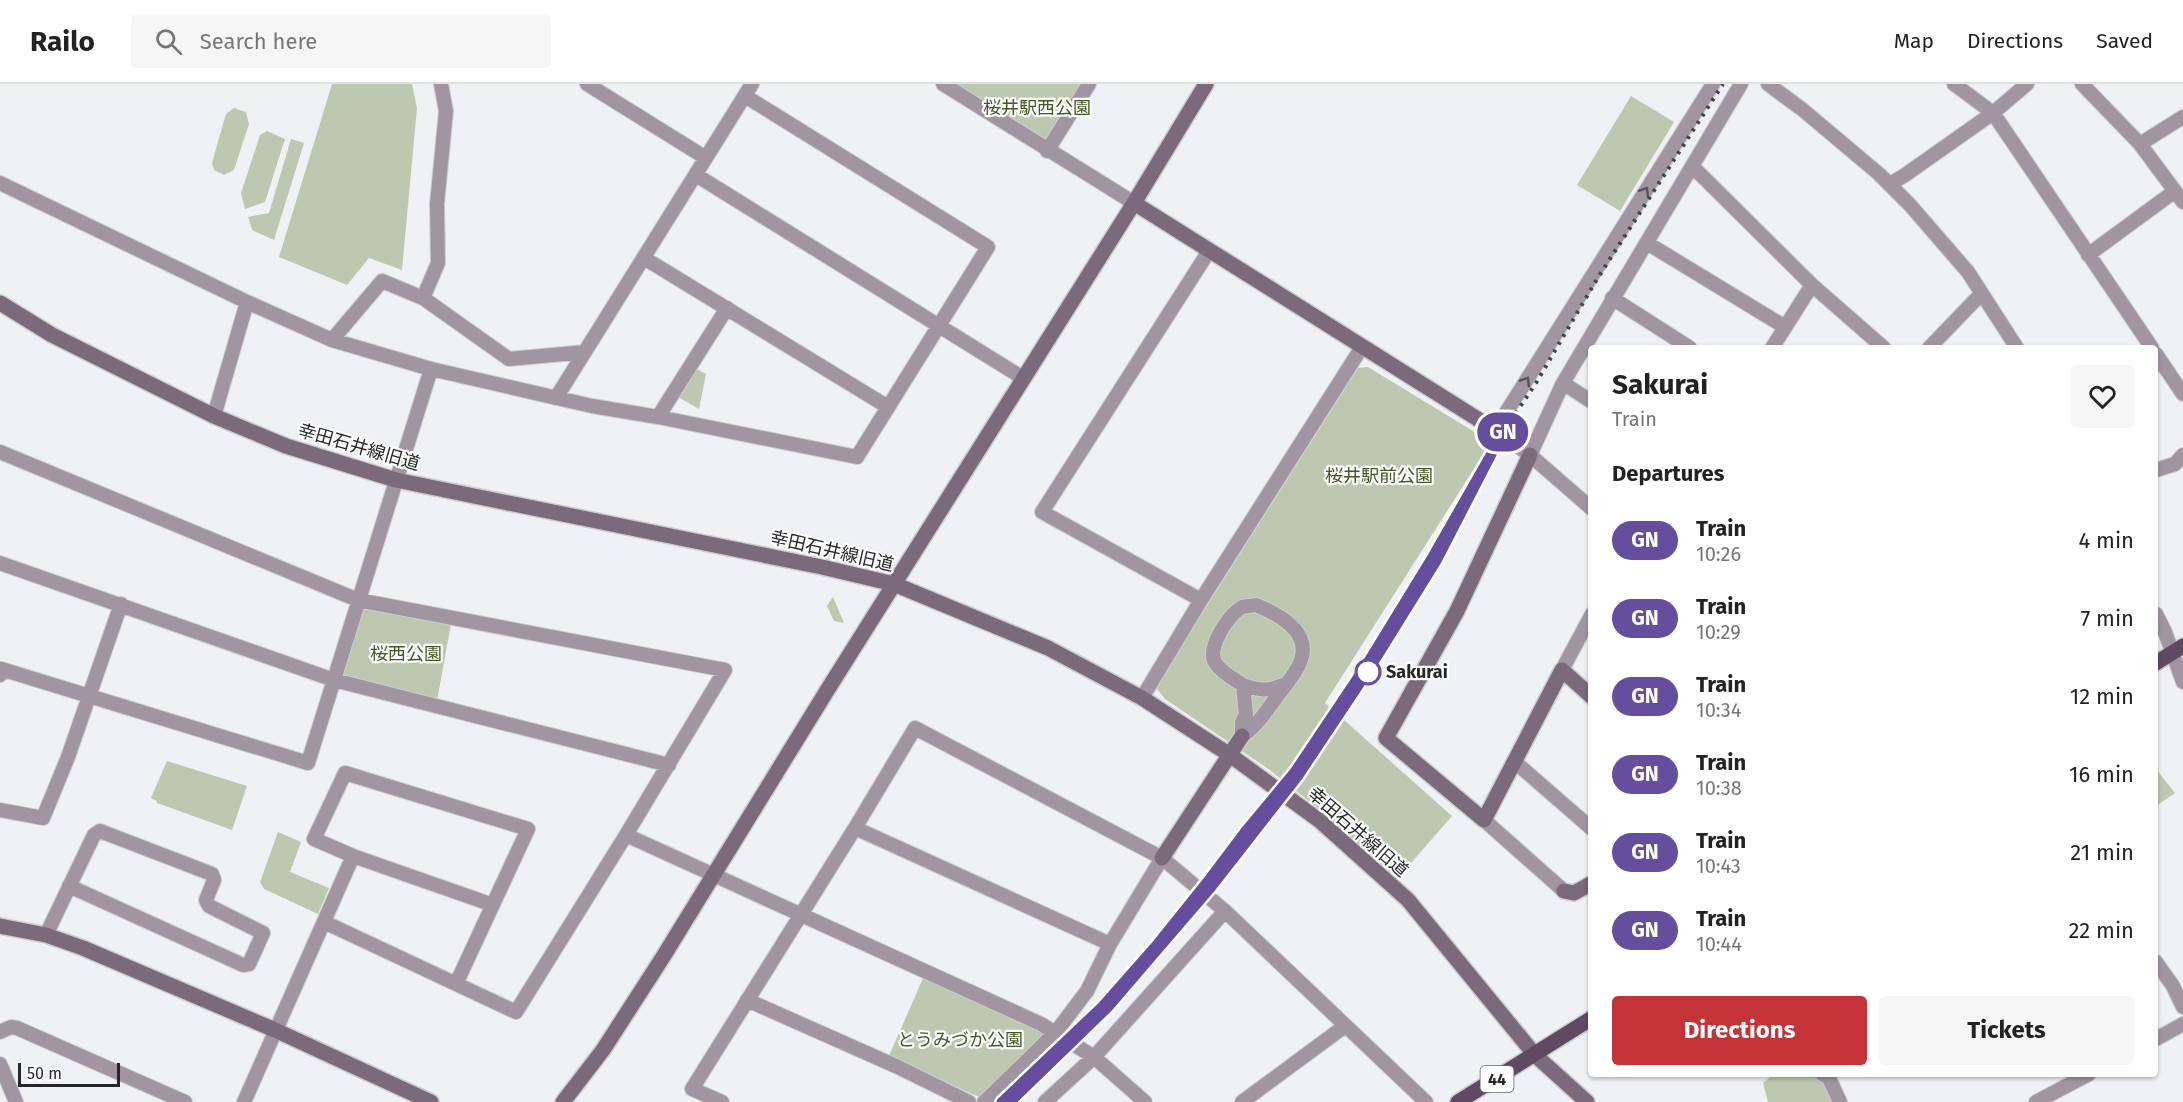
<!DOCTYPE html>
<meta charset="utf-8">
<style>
body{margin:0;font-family:"Fira Sans","Noto Sans JP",sans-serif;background:#f6f6f6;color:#222;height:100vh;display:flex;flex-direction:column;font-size:22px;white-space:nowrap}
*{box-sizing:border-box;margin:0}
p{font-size:20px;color:#767676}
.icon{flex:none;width:33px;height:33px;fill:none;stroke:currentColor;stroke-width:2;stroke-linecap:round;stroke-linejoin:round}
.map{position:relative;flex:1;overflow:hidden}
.details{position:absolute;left:1588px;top:261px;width:570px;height:732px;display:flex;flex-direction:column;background:#fff;border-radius:6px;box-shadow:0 2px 4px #0004}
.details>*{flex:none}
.badge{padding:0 12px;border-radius:20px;font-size:21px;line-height:39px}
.scale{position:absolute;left:18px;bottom:15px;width:102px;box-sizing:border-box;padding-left:6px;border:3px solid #272729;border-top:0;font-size:16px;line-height:21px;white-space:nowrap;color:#272729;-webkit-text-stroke:4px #fefeff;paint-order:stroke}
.map>.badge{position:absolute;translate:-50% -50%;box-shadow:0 0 0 3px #fff}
h2{padding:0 24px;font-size:22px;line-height:54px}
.round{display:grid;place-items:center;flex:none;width:63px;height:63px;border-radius:6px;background:#f6f6f6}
.head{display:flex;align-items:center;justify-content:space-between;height:102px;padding:0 24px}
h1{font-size:28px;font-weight:700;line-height:45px}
.button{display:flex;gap:12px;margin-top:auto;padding:12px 24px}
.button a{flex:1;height:69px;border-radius:6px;background:#c33337;color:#fff;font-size:24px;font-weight:700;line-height:69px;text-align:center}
.button a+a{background:#f6f6f6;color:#222}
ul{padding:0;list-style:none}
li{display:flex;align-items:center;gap:18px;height:78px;padding:0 24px}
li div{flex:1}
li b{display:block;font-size:22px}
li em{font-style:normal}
li .badge{min-width:66px;font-weight:700;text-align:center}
header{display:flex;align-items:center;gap:36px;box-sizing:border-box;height:84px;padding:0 30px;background:#fff;border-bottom:2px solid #e0e0e0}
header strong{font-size:28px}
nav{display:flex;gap:33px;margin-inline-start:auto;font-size:21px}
.search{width:420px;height:54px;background:#f6f6f6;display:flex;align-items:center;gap:15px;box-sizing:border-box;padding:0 21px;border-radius:6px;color:#767676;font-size:22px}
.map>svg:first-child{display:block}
.green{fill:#bec8b1}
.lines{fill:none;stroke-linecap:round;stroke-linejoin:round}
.street-casing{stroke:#cccdcf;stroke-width:16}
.secondary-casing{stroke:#cccdcf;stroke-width:18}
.primary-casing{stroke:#cccdcf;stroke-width:18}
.street{stroke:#a195a2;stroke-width:14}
.secondary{stroke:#7b697c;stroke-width:15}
.primary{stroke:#5f4a61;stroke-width:15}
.rail{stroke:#434446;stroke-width:4;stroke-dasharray:3 6;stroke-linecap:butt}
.oneway{stroke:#585359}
.line-casing{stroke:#fff;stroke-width:14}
.line{stroke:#654e9e;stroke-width:9}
.stop-dot{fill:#fff;stroke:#654e9e;stroke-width:3}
.labels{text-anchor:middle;stroke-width:4.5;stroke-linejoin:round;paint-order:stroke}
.shield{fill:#fefeff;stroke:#686869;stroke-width:1.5}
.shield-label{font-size:16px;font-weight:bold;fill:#272729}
.park-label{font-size:18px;fill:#455822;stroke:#fefeff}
.street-label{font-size:18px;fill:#272729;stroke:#fefeff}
.stop-label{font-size:18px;font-weight:bold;fill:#272729;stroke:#fefeff;text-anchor:start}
</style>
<header>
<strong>Railo</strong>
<div class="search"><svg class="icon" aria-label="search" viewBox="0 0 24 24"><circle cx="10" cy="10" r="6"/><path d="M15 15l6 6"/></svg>Search here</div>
<nav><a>Map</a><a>Directions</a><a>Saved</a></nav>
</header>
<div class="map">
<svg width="2183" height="1018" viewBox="0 0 2183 1018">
<rect width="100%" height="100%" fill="#f0f1f4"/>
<path class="green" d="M 332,0 L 412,0 L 417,24 L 402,186 L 369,174 L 347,201 L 279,173 Z
M 952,0 L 1081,0 L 1047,54 L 1042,55 Z
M 1631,12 L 1674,38 L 1620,127 L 1577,101 Z
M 234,24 L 246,28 L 249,40 L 234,86 L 224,91 L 214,86 L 212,79 L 225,33 L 227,29 Z
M 267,47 L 285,55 L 265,118 L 245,125 L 241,109 L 260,51 Z
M 291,55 L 304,59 L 274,156 L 252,146 L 248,133 L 269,129 Z
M 1368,283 L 1491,358 L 1325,619 L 1452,732 L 1397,795 L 1319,725 L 1267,684 L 1165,615 L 1157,605 L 1159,597 L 1358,284 Z
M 695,284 L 706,290 L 699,325 L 678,313 Z
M 833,513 L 844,539 L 834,537 L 827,522 Z
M 360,521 L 451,540 L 437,617 L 347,595 L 341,588 Z
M 167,677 L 247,702 L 232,746 L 157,719 L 157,717 L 151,714 Z
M 2156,685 L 2175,709 L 2156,722 Z
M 278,748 L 301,758 L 290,788 L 329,804 L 318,830 L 264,805 L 260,798 Z
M 924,892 L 1048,948 L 986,1013 L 979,1013 L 889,972 Z
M 1774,990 L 1813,990 L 1831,1007 L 1835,1018 L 1768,1018 L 1763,999 Z"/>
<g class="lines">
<defs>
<path id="street" d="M 587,0 L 706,74
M 943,0 L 1134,119
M 1768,0 L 1803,26 L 1879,90 L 1910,121 L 1968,188 L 2017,264
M 1954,0 L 1993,29 L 2152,264
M 2082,0 L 2140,60 L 2183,33
M 2140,60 L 2183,118
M 1047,67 L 1089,0
M 1693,83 L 1812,201 L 1884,264
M 696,91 L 1023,294
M 0,99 L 247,218 L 332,256 L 382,197 L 423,214 L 509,275 L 585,268
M 1890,100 L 1905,91 L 1993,29 L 2027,0
M 1647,159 L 1785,243
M 2088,171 L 2175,107
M 644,174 L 888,323
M 423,214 L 438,179 L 437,120 L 446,27 L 441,0
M 1612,214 L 1690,264
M 1772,264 L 1812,201
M 1929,264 L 1981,210
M 2156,270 L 2183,310
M 431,285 L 592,322 L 658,333 L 857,373 L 988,163 L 745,12
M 1563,299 L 1592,318
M 556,314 L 752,0
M 214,332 L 247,218
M 658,333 L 727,224
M 0,368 L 358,516 L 725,586 L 626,751 L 516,928 L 324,838
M 1530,371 L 1492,344 L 1502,335 L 1713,0
M 2156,386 L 2175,380 L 2183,371
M 1592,425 L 1530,371 L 1563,299 L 1741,0
M 0,479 L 334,596 L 669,681
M 1201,516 L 1042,428 L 1209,167
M 1256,521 C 1278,530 1311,547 1301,576 C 1297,588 1286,601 1278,611 C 1267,626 1258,641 1242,652 L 1242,638 L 1246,631 L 1243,601 C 1234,595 1222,589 1216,580 C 1205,566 1228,531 1242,523 C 1246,522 1252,522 1256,521 Z
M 2156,530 L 2165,548 L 2183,598
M 1562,586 L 1592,530
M 0,591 L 1,585 L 308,679 L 431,285 L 332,256
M 1243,601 C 1260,607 1270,607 1286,600
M 1142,614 L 1201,516 L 1362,263
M 1515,678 L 1592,745
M 0,726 L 43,734 L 68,673 L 121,520
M 1484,736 L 1564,807
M 855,744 L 915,644 L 1162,774 L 1225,827 L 1426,1018
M 626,751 L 1041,940 L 1094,973 L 1145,1018
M 46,851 L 94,751 L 100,747 L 212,790 L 214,796 L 206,816 L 209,822 L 263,849 L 249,880 L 243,881 L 69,802
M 2156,878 L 2173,902 L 2183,923
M 456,900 L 528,745 L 345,689 L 314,755 L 353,772 L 493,821
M 747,916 L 898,983 L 969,1018
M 0,948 L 11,943 L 17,944 L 185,1018
M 2156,955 L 2183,940
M 0,980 L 16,1018
M 1822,990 L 1829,994 L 1840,1018
M 244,1018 L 353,772
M 722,1018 L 692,1005 L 855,744 L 1110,860
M 984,1018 L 1056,948 L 1087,907 L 1110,860 L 1162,774
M 1045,1018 L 1094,973 L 1225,827
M 1242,1018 L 1345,942
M 2036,1018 L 2089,990"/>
<path id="secondary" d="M 1134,119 L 1492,344
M 0,219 L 52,251 L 214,332 L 286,362 L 396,396 L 822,483 L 894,500 L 1048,564 L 1142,614 L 1230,671 L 1320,737 L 1408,816 L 1535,971 L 1587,1018
M 1530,371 L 1457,527 L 1386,654 L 1484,736 L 1562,586 L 1592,613
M 1162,774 L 1242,652
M 1564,807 L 1574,809 L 1592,799
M 0,842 L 46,851 L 83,864 L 275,946 L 431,1018
M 563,1018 L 603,966 L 663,873 L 828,605 L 1134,119 L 1206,0"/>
<path id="primary" d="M 2156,579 L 2183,562
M 1458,1018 L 1592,934"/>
</defs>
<use href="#street" class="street-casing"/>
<use href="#secondary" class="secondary-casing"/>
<use href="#primary" class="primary-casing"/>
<use href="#street" class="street"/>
<use href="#secondary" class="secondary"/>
<use href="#primary" class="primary"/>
<path class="rail" d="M 1001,1018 L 1102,922 L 1154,862 L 1208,796 L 1245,747 L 1294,688 L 1365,582 L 1433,471 L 1474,397 L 1505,345 L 1536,299 L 1597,195 L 1723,0"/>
</g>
<defs><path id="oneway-chevron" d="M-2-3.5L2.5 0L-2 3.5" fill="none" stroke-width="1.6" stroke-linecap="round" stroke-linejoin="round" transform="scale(1.5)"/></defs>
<g class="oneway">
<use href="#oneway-chevron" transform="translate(1645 107) rotate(-58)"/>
<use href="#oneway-chevron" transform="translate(1526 297) rotate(-57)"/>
</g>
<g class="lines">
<defs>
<path id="line" d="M 1001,1018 L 1102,922 L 1155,862 L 1208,796 L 1245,747 L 1294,688 L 1365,582 L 1433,471 L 1505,345 L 1437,477 L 1370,585 L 1298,693 L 1212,803 L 1108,924 L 1011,1018"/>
</defs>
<use href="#line" class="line-casing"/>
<use href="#line" class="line"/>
</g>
<circle class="stop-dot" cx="1368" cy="588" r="12"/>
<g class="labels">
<rect class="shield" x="1480.5" y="982" width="33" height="26" rx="4.5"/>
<g class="shield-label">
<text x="1497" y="1001">44</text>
</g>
<g class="park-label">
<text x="1037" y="30">桜井駅西公園</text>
<text x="1379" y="398">桜井駅前公園</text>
<text x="406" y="576">桜西公園</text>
<text x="960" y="962">とうみづか公園</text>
</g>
<g class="street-label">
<text transform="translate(359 363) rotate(16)" y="6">幸田石井線旧道</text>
<text transform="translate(832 467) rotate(13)" y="6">幸田石井線旧道</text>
<text transform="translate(1358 748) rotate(41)" y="6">幸田石井線旧道</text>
</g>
<g class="stop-label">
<text x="1386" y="594">Sakurai</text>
</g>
</g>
</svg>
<div class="scale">50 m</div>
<b class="badge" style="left:1503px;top:348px;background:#654e9e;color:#fff">GN</b>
<section class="details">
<div class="head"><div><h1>Sakurai</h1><p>Train</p></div><a class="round"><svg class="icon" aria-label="heart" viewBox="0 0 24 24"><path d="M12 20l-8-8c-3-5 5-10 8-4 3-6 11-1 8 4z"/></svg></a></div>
<h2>Departures</h2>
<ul>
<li><span class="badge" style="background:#654e9e;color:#fff">GN</span><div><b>Train</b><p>10:26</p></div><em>4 min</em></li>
<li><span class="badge" style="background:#654e9e;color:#fff">GN</span><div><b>Train</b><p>10:29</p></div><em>7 min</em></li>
<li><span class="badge" style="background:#654e9e;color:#fff">GN</span><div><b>Train</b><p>10:34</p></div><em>12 min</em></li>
<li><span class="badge" style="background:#654e9e;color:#fff">GN</span><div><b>Train</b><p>10:38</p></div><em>16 min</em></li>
<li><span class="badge" style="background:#654e9e;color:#fff">GN</span><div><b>Train</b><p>10:43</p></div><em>21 min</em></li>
<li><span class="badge" style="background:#654e9e;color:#fff">GN</span><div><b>Train</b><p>10:44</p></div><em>22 min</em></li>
</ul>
<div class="button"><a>Directions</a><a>Tickets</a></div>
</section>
</div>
